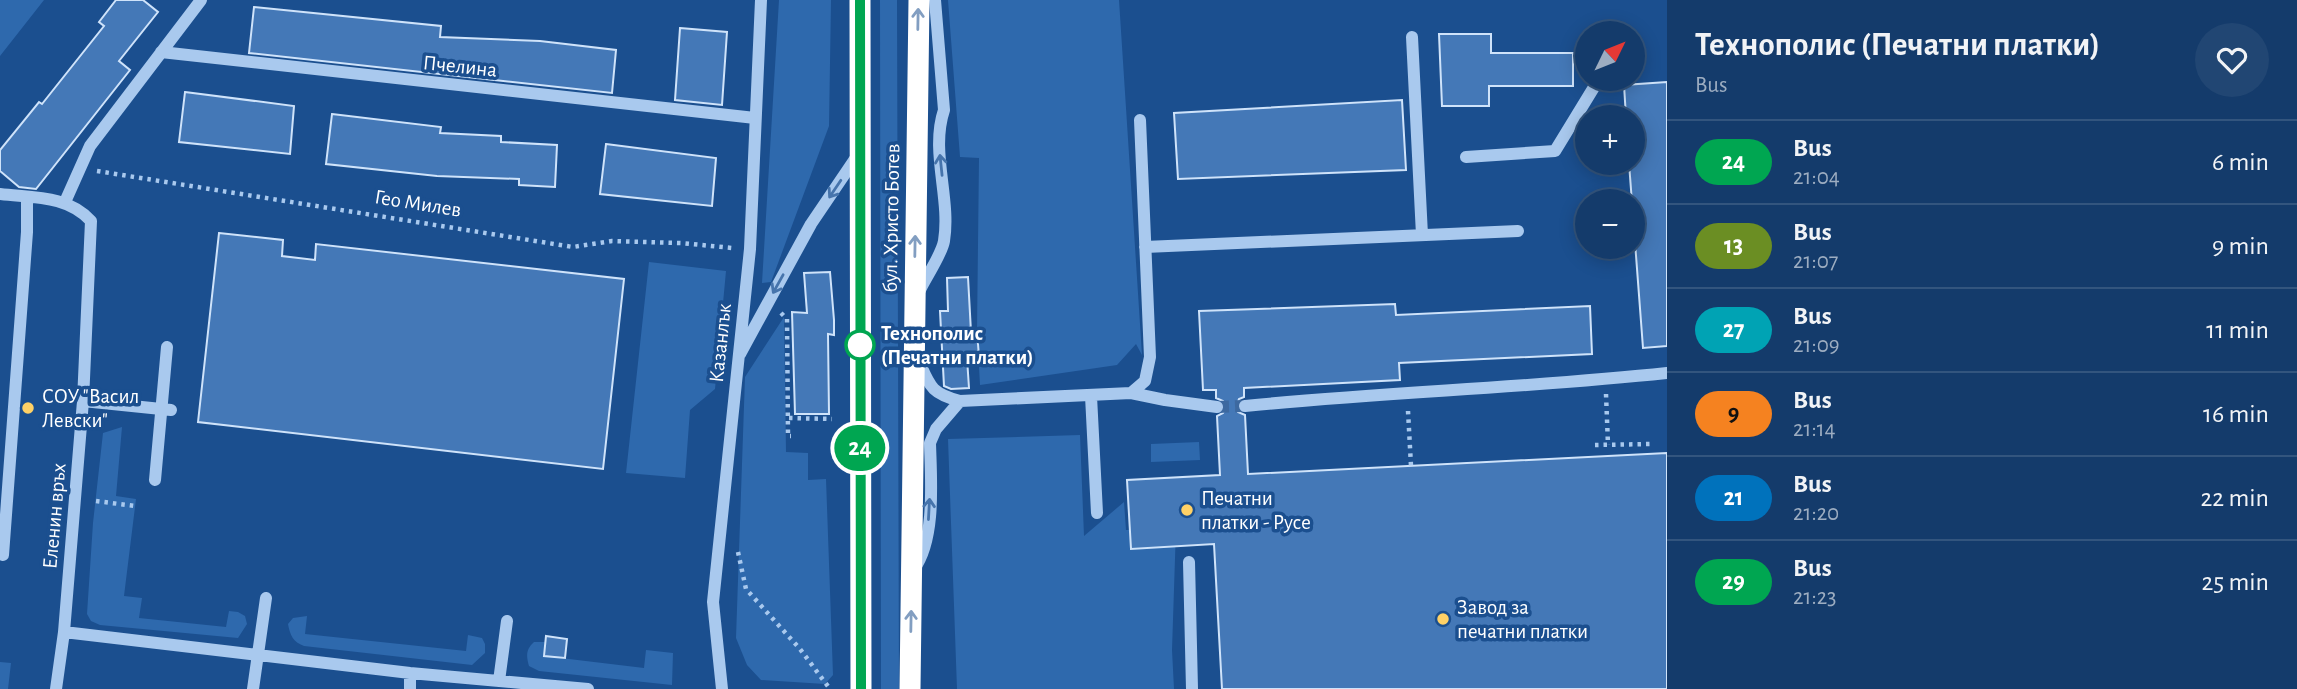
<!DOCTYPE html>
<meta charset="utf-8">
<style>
body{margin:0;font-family:"Alegreya Sans",sans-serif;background:#214673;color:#f1f3f6;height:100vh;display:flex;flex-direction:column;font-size:26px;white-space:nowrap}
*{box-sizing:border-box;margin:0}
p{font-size:23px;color:#9dadc1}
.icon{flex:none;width:38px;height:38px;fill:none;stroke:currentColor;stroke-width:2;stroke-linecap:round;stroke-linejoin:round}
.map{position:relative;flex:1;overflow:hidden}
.details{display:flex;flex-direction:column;background:#143b6b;width:630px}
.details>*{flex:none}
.badge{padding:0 14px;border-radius:23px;font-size:24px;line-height:46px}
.needle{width:46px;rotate:47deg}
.tools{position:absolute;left:1575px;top:21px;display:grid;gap:14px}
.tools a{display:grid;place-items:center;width:70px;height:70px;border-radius:50%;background:#143b6b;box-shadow:0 4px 18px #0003,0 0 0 2px #33557e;font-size:35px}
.map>.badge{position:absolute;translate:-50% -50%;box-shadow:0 0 0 4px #fff}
.round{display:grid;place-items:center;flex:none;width:74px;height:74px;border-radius:37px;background:#214673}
.head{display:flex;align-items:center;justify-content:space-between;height:119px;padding:0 28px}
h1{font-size:33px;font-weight:600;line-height:52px}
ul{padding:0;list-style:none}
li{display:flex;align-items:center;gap:21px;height:84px;padding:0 28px;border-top:2px solid #33557e}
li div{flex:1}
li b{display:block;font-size:26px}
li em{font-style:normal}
li .badge{min-width:77px;font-weight:700;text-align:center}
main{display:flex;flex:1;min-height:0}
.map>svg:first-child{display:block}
.green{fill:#2e69ad}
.building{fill:#4478b7;stroke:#cfe3fa;stroke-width:2}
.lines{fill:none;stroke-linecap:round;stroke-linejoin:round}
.minor-tunnel{stroke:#3d69a0;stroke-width:12;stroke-dasharray:12 6;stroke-linecap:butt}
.path{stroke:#a9c9ee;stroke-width:4.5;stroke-dasharray:3.5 5;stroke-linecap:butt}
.minor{stroke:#a9c9ee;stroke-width:12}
.highway{stroke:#fff;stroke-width:21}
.oneway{stroke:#829ec1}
.oneway2{stroke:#4674ac}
.line-casing{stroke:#fff;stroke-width:16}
.line{stroke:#00a651;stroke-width:10}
.stop-dot{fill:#fff;stroke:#00a651;stroke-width:3.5}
.poi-dot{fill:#ffd166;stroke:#1b4f8f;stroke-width:2.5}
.labels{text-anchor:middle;stroke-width:7;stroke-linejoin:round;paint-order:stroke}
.street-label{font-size:21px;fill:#fff;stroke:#1b4f8f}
.stop-label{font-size:21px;font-weight:bold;fill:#fff;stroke:#1b4f8f;text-anchor:start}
.poi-label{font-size:21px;fill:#fff;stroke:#1b4f8f;text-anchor:start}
</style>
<main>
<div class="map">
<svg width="1667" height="689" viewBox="0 0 1667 689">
<rect width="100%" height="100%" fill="#1b4f8f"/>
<path class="green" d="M 0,0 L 44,0 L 0,56 Z
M 779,0 L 831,0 L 829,126 L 771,282 L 762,283 Z
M 880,0 L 897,0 L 899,689 L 881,689 Z
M 948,0 L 1119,0 L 1142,355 L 1136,344 L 1117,365 L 980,385 L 977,331 L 979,158 L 960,157 Z
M 649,262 L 726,271 L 715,389 L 690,410 L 685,478 L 626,473 Z
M 784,317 L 786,452 L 808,453 L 808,480 L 826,479 L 833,675 L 825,684 L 761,680 L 747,665 L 736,638 L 745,377 Z
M 122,427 L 116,496 L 136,499 L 124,596 L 142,598 L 139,618 L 226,627 L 229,611 L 238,612 L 245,616 L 247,624 L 238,638 L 100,625 L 91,621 L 87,614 L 93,523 L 103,433 Z
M 1080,435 L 1084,536 L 1124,502 L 1126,530 L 1176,528 L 1172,650 L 1174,689 L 957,689 L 948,439 Z
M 1199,442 L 1200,460 L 1151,462 L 1151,444 Z
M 307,616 L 305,634 L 466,651 L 468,635 L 482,638 L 485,644 L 485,653 L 472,665 L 304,646 C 293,642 290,635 288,624 L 293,618 Z
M 534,642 L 545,642 L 544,656 L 644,668 L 646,650 L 673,653 L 672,685 L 539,671 L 529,666 C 526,656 526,649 534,642 Z
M 0,662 L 11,663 L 8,689 L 0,689 Z"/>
<path class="building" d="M 116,0 L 143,0 L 158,12 L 119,61 L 130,70 L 36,189 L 19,187 L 0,171 L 0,150 L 39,102 L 42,104 L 104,26 L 99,22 Z
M 254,7 L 441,26 L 440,37 L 540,41 L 616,50 L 612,93 L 249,53 Z
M 680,28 L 727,32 L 722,105 L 675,100 Z
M 1439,34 L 1491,34 L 1491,53 L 1573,53 L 1573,86 L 1489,86 L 1489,106 L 1442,106 Z
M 1667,82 L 1667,346 L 1643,348 L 1629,163 L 1633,163 L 1633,117 L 1626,117 L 1624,85 Z
M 185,92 L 294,106 L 290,154 L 179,142 Z
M 1402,100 L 1406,170 L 1178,179 L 1174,113 Z
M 332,114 L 441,127 L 440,133 L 501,136 L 501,142 L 557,145 L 555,187 L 519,185 L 519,179 L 437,176 L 326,164 Z
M 606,144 L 716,158 L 712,206 L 600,194 Z
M 219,233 L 283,240 L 282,256 L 315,260 L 316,244 L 624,279 L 603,469 L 198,422 Z
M 830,272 L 834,320 L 834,335 L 828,334 L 829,414 L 795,414 L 792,312 L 807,313 L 804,273 Z
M 968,277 L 971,332 L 977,331 L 979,357 L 967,358 L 969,388 L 951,389 L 944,386 L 940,311 L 948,311 L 947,278 Z
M 1395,304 L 1396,315 L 1590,306 L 1592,354 L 1399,363 L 1400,380 L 1244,388 L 1244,397 L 1239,399 L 1236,406 L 1238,412 L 1245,415 L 1248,474 L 1667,453 L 1667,689 L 1222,689 L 1214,544 L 1131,549 L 1127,480 L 1220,475 L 1217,416 L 1223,413 L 1226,407 L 1223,401 L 1216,398 L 1216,390 L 1203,390 L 1199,311 Z
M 546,636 L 567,639 L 565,658 L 544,656 Z"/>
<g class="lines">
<path class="minor-tunnel" d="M 1217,407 L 1245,406"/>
<path class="path" d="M 97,171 L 573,247 L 612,241 L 681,243 L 732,248
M 781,313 L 787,319 L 788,436 L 791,436
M 1606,394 L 1608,445
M 1408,411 L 1411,466
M 789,418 L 832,419
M 1595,445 L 1651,444
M 96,501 L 135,506
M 738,552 L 746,589 L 800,649 L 830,689"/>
<path class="minor" d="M 1412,37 L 1422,235
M 161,52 L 755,118
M 1466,157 L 1555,151 L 1599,79
M 0,194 C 33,198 67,195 91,221 L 83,401 L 64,632 L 56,689
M 65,202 L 90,146 L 201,0
M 1145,247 L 1518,231
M 920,290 C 926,277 942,254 944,241 C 951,198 930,152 944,110 L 935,0
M 740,354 L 811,224 L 857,156
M 918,359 C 930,386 930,393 960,401 L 1131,393 L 1165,400 L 1217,407
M 1131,393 L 1145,381 L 1150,357 L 1140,120
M 1091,396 L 1097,513
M 83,401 L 171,410
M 1245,406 C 1385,392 1527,388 1667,373
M 155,480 L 167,347
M 3,555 L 27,232 L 27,198
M 1189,562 L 1192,689
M 914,569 C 936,539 931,480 930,443 L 936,429 L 960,401
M 64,632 L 410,673 L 588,689
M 499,681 L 507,621
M 253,689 L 266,598
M 410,689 L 410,673
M 722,689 L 713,602 L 750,249 L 761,0"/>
<path class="highway" d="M 860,0 L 861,689
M 910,689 L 919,0"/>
</g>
<defs><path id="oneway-shaft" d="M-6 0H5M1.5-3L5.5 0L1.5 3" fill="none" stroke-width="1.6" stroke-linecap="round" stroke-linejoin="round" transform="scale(1.75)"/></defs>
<g class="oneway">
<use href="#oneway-shaft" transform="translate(918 19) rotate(-89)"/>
<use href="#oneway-shaft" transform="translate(915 246) rotate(-89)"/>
<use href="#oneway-shaft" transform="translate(911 621) rotate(-89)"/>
</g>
<g class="oneway2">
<use href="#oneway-shaft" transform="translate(941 165) rotate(-96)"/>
<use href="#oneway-shaft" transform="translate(835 189) rotate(124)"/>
<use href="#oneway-shaft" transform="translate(778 284) rotate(119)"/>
<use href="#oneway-shaft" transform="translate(929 509) rotate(-87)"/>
</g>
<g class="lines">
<defs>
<path id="line" d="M 860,0 L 861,689"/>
</defs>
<use href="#line" class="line-casing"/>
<use href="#line" class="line"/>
</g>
<circle class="stop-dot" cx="860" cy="345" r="14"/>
<g class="poi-dot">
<circle cx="28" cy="408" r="7"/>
<circle cx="1187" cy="510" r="7"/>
<circle cx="1443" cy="619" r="7"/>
</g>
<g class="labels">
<g class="street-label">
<text transform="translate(460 66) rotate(6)" y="7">Пчелина</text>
<text transform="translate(418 203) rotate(9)" y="7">Гео Милев</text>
<text transform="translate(891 218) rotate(-89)" y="7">бул. Христо Ботев</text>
<text transform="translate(720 343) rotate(-84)" y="7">Казанлък</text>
<text transform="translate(54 516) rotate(-85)" y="7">Еленин връх</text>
</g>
<g class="stop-label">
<text x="881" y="340">Технополис<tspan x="881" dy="24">(Печатни платки)</tspan></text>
</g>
<g class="poi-label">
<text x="42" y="403">СОУ "Васил<tspan x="42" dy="24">Левски"</tspan></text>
<text x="1201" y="505">Печатни<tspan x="1201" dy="24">платки - Русе</tspan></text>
<text x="1457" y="614">Завод за<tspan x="1457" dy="24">печатни платки</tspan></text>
</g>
</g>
</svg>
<div class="tools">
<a><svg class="needle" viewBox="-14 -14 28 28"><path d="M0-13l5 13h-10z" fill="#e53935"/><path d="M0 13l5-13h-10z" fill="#9dadc1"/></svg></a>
<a>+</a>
<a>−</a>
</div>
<b class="badge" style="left:860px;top:448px;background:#00a651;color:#fff">24</b>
</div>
<section class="details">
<div class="head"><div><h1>Технополис (Печатни платки)</h1><p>Bus</p></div><a class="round"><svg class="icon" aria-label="heart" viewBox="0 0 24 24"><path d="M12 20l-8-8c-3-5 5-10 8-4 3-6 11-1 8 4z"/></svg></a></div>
<ul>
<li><span class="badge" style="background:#00a651;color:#fff">24</span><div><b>Bus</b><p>21:04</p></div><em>6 min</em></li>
<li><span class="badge" style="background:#6b8e23;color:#fff">13</span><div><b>Bus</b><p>21:07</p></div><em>9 min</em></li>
<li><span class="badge" style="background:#00a3b4;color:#fff">27</span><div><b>Bus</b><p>21:09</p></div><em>11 min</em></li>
<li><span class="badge" style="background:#f58220;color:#111">9</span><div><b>Bus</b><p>21:14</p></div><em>16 min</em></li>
<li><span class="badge" style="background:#0072bc;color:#fff">21</span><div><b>Bus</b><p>21:20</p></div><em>22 min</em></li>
<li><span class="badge" style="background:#00a651;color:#fff">29</span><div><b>Bus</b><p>21:23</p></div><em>25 min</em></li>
</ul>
</section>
</main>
